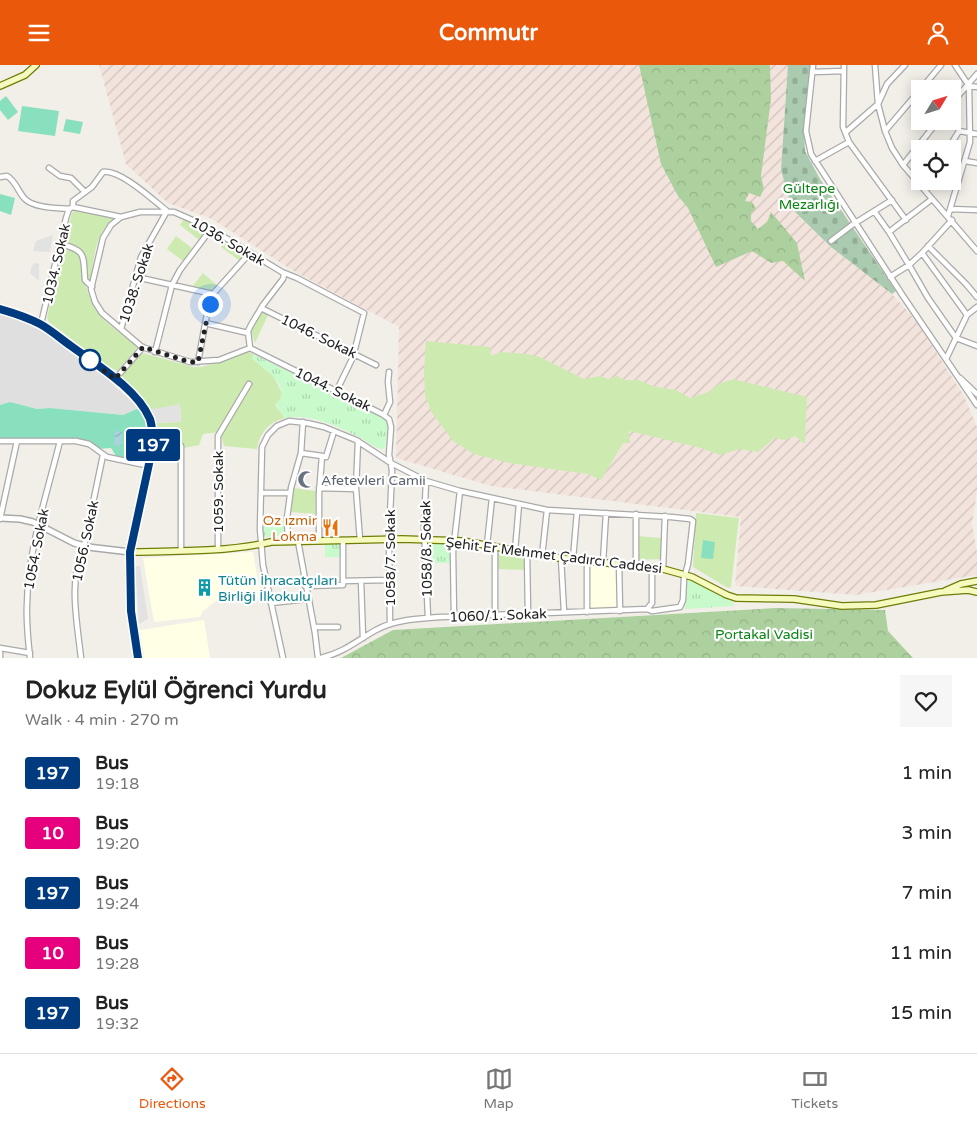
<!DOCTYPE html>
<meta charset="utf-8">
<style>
body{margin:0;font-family:"Varela Round",sans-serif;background:#f6f6f6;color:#222;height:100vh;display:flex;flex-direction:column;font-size:19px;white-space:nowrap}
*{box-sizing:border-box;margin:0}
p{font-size:16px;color:#767676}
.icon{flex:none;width:28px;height:28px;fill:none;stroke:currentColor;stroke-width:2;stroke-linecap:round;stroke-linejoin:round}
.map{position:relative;height:593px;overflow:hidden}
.side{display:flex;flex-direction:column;background:#fff;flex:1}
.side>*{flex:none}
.badge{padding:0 10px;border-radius:4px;font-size:18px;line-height:32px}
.needle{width:32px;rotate:52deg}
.tools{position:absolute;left:911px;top:15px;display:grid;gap:10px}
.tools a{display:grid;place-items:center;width:50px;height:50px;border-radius:0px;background:#fff;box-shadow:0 2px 12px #0003;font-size:25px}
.you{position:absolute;width:25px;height:25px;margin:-12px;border:4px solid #fff;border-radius:50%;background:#1a73e8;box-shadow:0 0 0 8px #1a73e833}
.map>.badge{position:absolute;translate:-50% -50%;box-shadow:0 0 0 2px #fff}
.round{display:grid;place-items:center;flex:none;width:52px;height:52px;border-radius:0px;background:#f6f6f6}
.head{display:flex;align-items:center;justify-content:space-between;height:85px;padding:0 25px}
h1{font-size:24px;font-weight:800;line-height:38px}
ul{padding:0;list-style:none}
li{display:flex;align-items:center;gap:15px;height:60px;padding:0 25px}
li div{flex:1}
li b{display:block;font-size:19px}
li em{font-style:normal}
li .badge{min-width:55px;font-weight:700;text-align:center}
header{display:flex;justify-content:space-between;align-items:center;height:65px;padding:0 25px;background:#ea580c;color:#fff;font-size:22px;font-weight:800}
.tabs{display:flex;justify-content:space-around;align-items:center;height:70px;border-top:1px solid #e0e0e0;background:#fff;font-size:14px;color:#767676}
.tabs a{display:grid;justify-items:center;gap:2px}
.tabs .current{color:#ea580c}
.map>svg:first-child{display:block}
.residential{fill:#e0dfdf}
.education{fill:#ffffe5}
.military{fill:url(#military-furrows)}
.grass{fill:#cdebb0}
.forest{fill:url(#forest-crowns)}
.cemetery{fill:url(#cemetery-stones)}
.park{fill:url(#park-tufts)}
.pitch{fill:#88e0be}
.parking{fill:#e2e2e2}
.water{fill:url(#water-waves)}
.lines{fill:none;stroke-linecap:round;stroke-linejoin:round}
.minor-casing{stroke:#a9a9a9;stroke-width:7}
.tertiary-casing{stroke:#a9a9a9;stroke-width:8}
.secondary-casing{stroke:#707d05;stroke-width:8}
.minor{stroke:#fff;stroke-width:4.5}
.tertiary{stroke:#fff;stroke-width:5}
.secondary{stroke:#f7fabf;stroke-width:5.5}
.line-casing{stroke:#fff;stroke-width:11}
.line{stroke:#003b80;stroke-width:8}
.walk{stroke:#222;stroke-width:5;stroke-dasharray:0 9}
.stop-dot{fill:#fff;stroke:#003b80;stroke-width:2.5}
.labels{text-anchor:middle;stroke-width:4.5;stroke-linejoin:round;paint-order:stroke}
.park-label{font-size:14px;fill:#0c8416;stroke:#fff}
.street-label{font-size:14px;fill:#222;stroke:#fff}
.worship-label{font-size:14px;fill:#5b616d;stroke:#fff;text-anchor:start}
.food-label{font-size:14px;fill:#c56008;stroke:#fff;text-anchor:end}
.culture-label{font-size:14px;fill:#0d838f;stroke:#fff;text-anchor:start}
</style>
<header><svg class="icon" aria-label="menu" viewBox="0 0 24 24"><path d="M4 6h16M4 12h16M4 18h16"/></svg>Commutr<svg class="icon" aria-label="person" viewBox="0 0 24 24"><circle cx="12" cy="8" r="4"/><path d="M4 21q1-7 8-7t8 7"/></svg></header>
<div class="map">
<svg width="977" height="593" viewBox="0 0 977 593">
<defs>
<pattern id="military-furrows" width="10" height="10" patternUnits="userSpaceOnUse" patternTransform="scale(1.25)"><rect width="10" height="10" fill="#f3e3dd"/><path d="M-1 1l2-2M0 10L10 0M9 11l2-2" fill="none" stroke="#d0c2bd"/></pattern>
<pattern id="forest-crowns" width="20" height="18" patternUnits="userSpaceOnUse" patternTransform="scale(1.25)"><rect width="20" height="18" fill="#add19e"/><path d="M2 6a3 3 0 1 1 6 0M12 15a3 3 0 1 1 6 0" fill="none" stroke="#95b388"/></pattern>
<pattern id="cemetery-stones" width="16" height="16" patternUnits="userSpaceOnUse" patternTransform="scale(1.25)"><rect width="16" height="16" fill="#aacbaf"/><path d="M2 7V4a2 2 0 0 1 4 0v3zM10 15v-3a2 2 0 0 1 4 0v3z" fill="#92ae96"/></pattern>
<pattern id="park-tufts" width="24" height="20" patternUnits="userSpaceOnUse" patternTransform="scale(1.25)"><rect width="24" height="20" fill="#c8facc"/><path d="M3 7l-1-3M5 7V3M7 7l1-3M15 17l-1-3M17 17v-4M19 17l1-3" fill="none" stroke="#acd6af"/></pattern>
<pattern id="water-waves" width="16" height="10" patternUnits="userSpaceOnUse" patternTransform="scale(1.25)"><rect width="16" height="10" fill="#aad3df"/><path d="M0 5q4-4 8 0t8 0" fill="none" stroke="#92b5bf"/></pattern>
</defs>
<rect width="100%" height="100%" fill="#f2efe9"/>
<path class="residential" d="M 0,248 L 21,256 L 42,266 L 108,315 L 139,343 L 123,350 L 50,343 L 37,344 L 10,337 L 0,340 Z"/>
<path class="education" d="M 253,487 L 261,532 L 237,537 L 216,536 L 203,546 L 200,552 L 154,557 L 143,493 Z
M 589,499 L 617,500 L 618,544 L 589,545 Z
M 204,555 L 210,593 L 144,593 L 140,565 Z"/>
<path class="military" d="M 99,0 L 788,0 L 781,105 L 792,144 L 831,182 L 892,229 L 905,243 L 918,259 L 955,317 L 964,331 L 977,362 L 977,426 L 972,459 L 977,488 L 977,510 L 856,530 L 735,521 L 741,452 L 491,421 L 396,393 L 399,262 L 297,208 L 212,154 L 168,138 L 126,99 Z"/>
<path class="grass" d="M 78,143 L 116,153 C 94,166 94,196 90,218 L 87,216 L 85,198 L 80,183 L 64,176 L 72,148 Z
M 184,154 L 206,165 L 199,175 L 180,160 Z
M 176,171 L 192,183 L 183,196 L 167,184 Z
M 225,176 L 247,188 L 240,196 L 221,182 Z
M 70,184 C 88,193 78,203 84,217 C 87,225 90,234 94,242 C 102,257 124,270 137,281 L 136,284 L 117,306 L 104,299 L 49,257 L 47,253 L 61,188 Z
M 203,208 L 217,220 L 211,226 L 192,222 Z
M 262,247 L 268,250 L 255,278 L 251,266 Z
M 426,276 L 490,282 L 491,291 L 500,287 L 527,289 L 540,292 L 584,314 L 600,311 L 608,314 L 617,311 L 624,315 L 638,315 L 653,321 L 676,325 L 690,333 L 708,327 L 719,319 L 733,314 L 807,332 L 805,378 L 801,377 L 796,371 L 784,375 L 775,373 L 758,387 L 740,384 L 720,390 L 701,383 L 629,366 L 630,378 L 623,378 L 601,415 L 588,409 L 509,398 L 474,389 L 453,376 L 432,348 L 425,331 L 424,307 Z
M 248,287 L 253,289 L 253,294 L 274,312 L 282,328 L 280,335 L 275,340 L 285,353 C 269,357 259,368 257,384 L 224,381 L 220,367 L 203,369 L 199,380 L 184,383 L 178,373 L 159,374 L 155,358 L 181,357 L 180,340 L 149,345 L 144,334 L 121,312 L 139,291 L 143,288 L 193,302 L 202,302 Z
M 294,423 L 316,426 L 315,449 L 291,447 Z
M 696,448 L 739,453 L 731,522 L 728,523 L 693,502 Z
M 638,471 L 661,473 L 661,494 L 638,495 Z
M 498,488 L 524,494 L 524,505 L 498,504 Z"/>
<path class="forest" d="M 639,0 L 770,0 L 771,34 L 761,111 L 764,124 L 760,132 L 749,128 L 745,136 L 752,137 L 756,143 L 751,148 L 751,156 L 758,164 L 767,157 L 771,147 L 797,178 L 805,216 L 783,196 L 771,198 L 752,186 L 716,202 L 688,143 L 678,131 L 661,99 Z
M 776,543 L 885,545 L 888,566 L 913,593 L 341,593 L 393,565 Z"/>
<path class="cemetery" d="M 788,0 L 811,0 L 804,63 L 805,86 L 820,114 L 896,226 L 892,229 L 831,182 L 792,144 L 781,105 Z"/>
<path class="park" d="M 253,289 L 385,354 L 388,363 L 385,382 L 384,384 C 375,384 367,376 359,372 C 338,361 309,348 285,353 L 275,339 C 295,324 265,304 252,294 Z
M 262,454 L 285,456 L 283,471 L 263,472 Z
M 343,477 L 343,492 L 325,492 L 325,478 Z
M 429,478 L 451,478 L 451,498 L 429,498 Z
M 687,513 L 733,537 L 734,541 L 685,544 Z"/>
<path class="pitch" d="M 6,31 L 18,47 L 8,55 L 0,45 L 0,36 Z
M 22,41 L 59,46 L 55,71 L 18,66 Z
M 66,54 L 83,57 L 80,69 L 63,66 Z
M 0,129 L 15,133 L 11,150 L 0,146 Z
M 10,337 L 37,344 L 50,343 L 123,350 L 139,343 C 150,361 148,377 145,397 L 116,391 L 111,383 L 98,384 L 88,376 L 76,373 L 0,374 L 0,340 Z
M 703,475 L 715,477 L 713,494 L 701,493 Z"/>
<path class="parking" d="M 53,170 L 50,187 L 33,186 L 36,176 Z
M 34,198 L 39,199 L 39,216 L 30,208 L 31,203 Z
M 180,339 L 181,357 L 155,358 L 149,345 Z
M 135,501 L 140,501 L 148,554 L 139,559 Z"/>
<path class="water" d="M 115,366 L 122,367 L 121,381 L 114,380 Z"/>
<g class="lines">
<defs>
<path id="minor" d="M 813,0 L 806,66 L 811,89 L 903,231 L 977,340
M 844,0 L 843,62 L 849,77 L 906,155
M 875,0 L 878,39 L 885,66 L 892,83 L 903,100 L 977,186
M 813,7 L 844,6
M 969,21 L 977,22
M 921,24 L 941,0
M 952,38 L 977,9
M 885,66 L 920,25
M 846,67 L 878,39 L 887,19 L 905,0
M 948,84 L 959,66 L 977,69
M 815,96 L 849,77
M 965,96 L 977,98
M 903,100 L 938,56
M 49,103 L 60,111 L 71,113 L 85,127
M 0,112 L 7,111 C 16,116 18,127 25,134 C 34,143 57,143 69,144
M 932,134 L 889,167 L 909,200 L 922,188 L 952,155
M 73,142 L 73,136 L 92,122 L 103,107 C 120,104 153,135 167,146
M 73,142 L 121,152
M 951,144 L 977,145
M 874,146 L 889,167
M 948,151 L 970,77 L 969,21 L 955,0
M 831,176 L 852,160 L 892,135
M 60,179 C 87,185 83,191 85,215 L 92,222
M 928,181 L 966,219 L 977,232
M 922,188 L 967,250 L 956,273 L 977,281
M 136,212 L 213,229
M 890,212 L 909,200 L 928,233 L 956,273 L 946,294
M 261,243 L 376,300
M 967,250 L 977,242
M 205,258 L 248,268
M 41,259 L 66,153 L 69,144 L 73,142
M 121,264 L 141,192 L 167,146
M 250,283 L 219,295 L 190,297 L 142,282 L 102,248 L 95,237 L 91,224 L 103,173 L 111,160 L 121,152 L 140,147 L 174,147 L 206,161 L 282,207 L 297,213 L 364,248 L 353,292 L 336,327
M 250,283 L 382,349 L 389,354 L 391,362 L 389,390 L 392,405 L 389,474 L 390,559
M 250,283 L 248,266 L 251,260 L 263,240 L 283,214 L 284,210 L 283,208
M 155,287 L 172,220 L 180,205 L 211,164
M 198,297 L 207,249 L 213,229 L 250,188
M 960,313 L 977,329
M 115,314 L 143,282
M 384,350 L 390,337 L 388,317 L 389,307
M 303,357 L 301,388 L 322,391
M 0,376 L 76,376 L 89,379 L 107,392 L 150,401
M 358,376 L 356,424 L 360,475
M 181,381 L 181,485
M 322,391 L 326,392 L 334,366
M 426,416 L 424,461 L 428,553
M 319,423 L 356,424
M 261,428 L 290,428
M 0,454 L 17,376
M 343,475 L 343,516
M 298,476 L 315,568 L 318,593
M 319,476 L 319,429 L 322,391
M 288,477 L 287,453 L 291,423 L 301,388
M 487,480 L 492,433
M 495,481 L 495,550
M 218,483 L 218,371 L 249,319
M 515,486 L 519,439
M 527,488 L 528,549
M 542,491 L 547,445
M 561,493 L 564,547
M 573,494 L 577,447
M 587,495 L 587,547
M 603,497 L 606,448
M 619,498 L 620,546
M 636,500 L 636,449
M 663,504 L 665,451
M 361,516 L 363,573
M 305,521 L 343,520 L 343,516 L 389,515
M 271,538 L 308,534
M 647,544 L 652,538 L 652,502
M 454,552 L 453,487 L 460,426
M 314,562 L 338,562
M 0,583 L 30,588
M 0,587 L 0,593
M 30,593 C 28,575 26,557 27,539 C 28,484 47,429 60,376
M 81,593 C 77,557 68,514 84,481 L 103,390
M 283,593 L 263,500 L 260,464 L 262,382 L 268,370 L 277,361 L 289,356 L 307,358 L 324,362 L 356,375 L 391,398 L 426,416 L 460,426 L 547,445 L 671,452 L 690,454 L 693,456 L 688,499 L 684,513 L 683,535 L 680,542 L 652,546 L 647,544 L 441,552 C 419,554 396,554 376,565 C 356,576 345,587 321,593"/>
<path id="tertiary" d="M 0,453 L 20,454 L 33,457 L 74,478 L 88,482 L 130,487"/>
<path id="secondary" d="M 0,21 L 25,10 L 36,0
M 0,244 C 14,248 27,252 40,259 C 51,264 61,274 71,281 C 97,300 137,324 150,354 C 153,364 153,375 152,385 L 130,487 L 131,546 L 138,593
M 130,487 C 176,486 227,487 271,477 L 402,474 L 463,476 L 550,492 L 663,504 L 692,512 L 727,530 L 736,533 L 794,534 L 842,541 L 876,540 L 941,527 L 968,525 L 977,527
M 945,526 L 961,519 L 977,516"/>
</defs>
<use href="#minor" class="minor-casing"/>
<use href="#tertiary" class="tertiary-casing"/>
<use href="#secondary" class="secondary-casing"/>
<use href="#minor" class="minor"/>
<use href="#tertiary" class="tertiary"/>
<use href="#secondary" class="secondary"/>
</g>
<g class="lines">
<defs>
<path id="line" d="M 0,244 C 14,248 27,252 40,259 C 51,265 61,274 71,281 C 97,300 137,324 150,354 C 153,364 153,375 152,385 L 130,487 L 131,546 L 138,593"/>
</defs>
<use href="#line" class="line-casing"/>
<use href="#line" class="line"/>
<path class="walk" d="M 90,295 L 115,314 L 143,282 L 189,297 L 198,297 L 210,239"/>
</g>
<defs>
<symbol id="mosque-bare" viewBox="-9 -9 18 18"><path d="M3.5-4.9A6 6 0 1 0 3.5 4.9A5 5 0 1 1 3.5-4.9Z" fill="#6b7280" stroke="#fff" stroke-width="2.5" paint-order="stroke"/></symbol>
<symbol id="restaurant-bare" viewBox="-9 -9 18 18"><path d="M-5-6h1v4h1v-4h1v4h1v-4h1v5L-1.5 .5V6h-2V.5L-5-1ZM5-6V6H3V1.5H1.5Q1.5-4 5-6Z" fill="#e8710a" stroke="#fff" stroke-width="2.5" paint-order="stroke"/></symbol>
<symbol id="building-bare" viewBox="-9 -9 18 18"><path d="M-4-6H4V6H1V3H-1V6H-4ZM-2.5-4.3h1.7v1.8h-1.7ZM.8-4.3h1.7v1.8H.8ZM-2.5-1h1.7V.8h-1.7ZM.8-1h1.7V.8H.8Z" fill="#0f9aa8" stroke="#fff" stroke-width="2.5" paint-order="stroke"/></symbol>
</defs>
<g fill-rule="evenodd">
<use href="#mosque-bare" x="294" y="402" width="25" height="25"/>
<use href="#restaurant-bare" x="318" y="450" width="25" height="25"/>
<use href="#building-bare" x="192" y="510" width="25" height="25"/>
</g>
<circle class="stop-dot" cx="90" cy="295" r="10"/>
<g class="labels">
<g class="park-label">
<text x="809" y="128">Gültepe<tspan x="809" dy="16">Mezarlığı</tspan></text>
<text x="764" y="574">Portakal Vadisi</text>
</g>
<g class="street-label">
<text transform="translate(228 176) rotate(30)" y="5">1036. Sokak</text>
<text transform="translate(56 199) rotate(-77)" y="5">1034. Sokak</text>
<text transform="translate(136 218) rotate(-72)" y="5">1038. Sokak</text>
<text transform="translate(319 271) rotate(26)" y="5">1046. Sokak</text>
<text transform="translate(333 324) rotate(26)" y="5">1044. Sokak</text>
<text transform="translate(218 427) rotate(-90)" y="5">1059. Sokak</text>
<text transform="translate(85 476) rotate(-78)" y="5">1056. Sokak</text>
<text transform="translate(36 484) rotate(-79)" y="5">1054. Sokak</text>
<text transform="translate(426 484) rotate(-91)" y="5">1058/8. Sokak</text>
<text transform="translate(554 490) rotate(7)" y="5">Şehit Er Mehmet Çadırcı Caddesi</text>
<text transform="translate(390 493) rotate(-90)" y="5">1058/7. Sokak</text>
<text transform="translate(498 550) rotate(-2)" y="5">1060/1. Sokak</text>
</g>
<g class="worship-label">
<text x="321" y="420">Afetevleri Camii</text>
</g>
<g class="food-label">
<text x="317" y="460">Oz ızmir<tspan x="317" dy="16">Lokma</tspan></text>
</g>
<g class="culture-label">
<text x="218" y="520">Tütün İhracatçıları<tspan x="218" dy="16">Birliği İlkokulu</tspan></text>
</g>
</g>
</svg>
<div class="tools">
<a><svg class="needle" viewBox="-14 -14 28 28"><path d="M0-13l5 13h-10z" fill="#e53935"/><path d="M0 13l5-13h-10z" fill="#767676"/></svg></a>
<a><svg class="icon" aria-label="locate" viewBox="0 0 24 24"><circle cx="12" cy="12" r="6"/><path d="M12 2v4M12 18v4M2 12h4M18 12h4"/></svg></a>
</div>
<div class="you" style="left:210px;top:239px"></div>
<b class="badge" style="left:153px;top:380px;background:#003b80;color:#fff">197</b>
</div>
<section class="side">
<div class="head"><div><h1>Dokuz Eylül Öğrenci Yurdu</h1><p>Walk · 4 min · 270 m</p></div><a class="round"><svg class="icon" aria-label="heart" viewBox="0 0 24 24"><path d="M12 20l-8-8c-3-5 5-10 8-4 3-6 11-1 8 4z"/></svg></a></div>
<ul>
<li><span class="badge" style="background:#003b80;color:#fff">197</span><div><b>Bus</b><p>19:18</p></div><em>1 min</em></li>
<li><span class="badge" style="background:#e6007e;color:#fff">10</span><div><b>Bus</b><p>19:20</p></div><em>3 min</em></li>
<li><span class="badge" style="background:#003b80;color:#fff">197</span><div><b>Bus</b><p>19:24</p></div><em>7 min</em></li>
<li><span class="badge" style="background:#e6007e;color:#fff">10</span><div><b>Bus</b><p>19:28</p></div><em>11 min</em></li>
<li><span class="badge" style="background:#003b80;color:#fff">197</span><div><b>Bus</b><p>19:32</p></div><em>15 min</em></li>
</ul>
</section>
<nav class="tabs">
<a class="current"><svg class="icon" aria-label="directions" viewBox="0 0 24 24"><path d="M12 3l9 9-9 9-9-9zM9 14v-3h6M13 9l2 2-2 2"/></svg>Directions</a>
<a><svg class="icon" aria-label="map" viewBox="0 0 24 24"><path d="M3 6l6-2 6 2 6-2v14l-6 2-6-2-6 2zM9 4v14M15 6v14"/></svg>Map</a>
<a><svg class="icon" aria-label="tickets" viewBox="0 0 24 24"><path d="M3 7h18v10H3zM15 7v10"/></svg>Tickets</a>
</nav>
